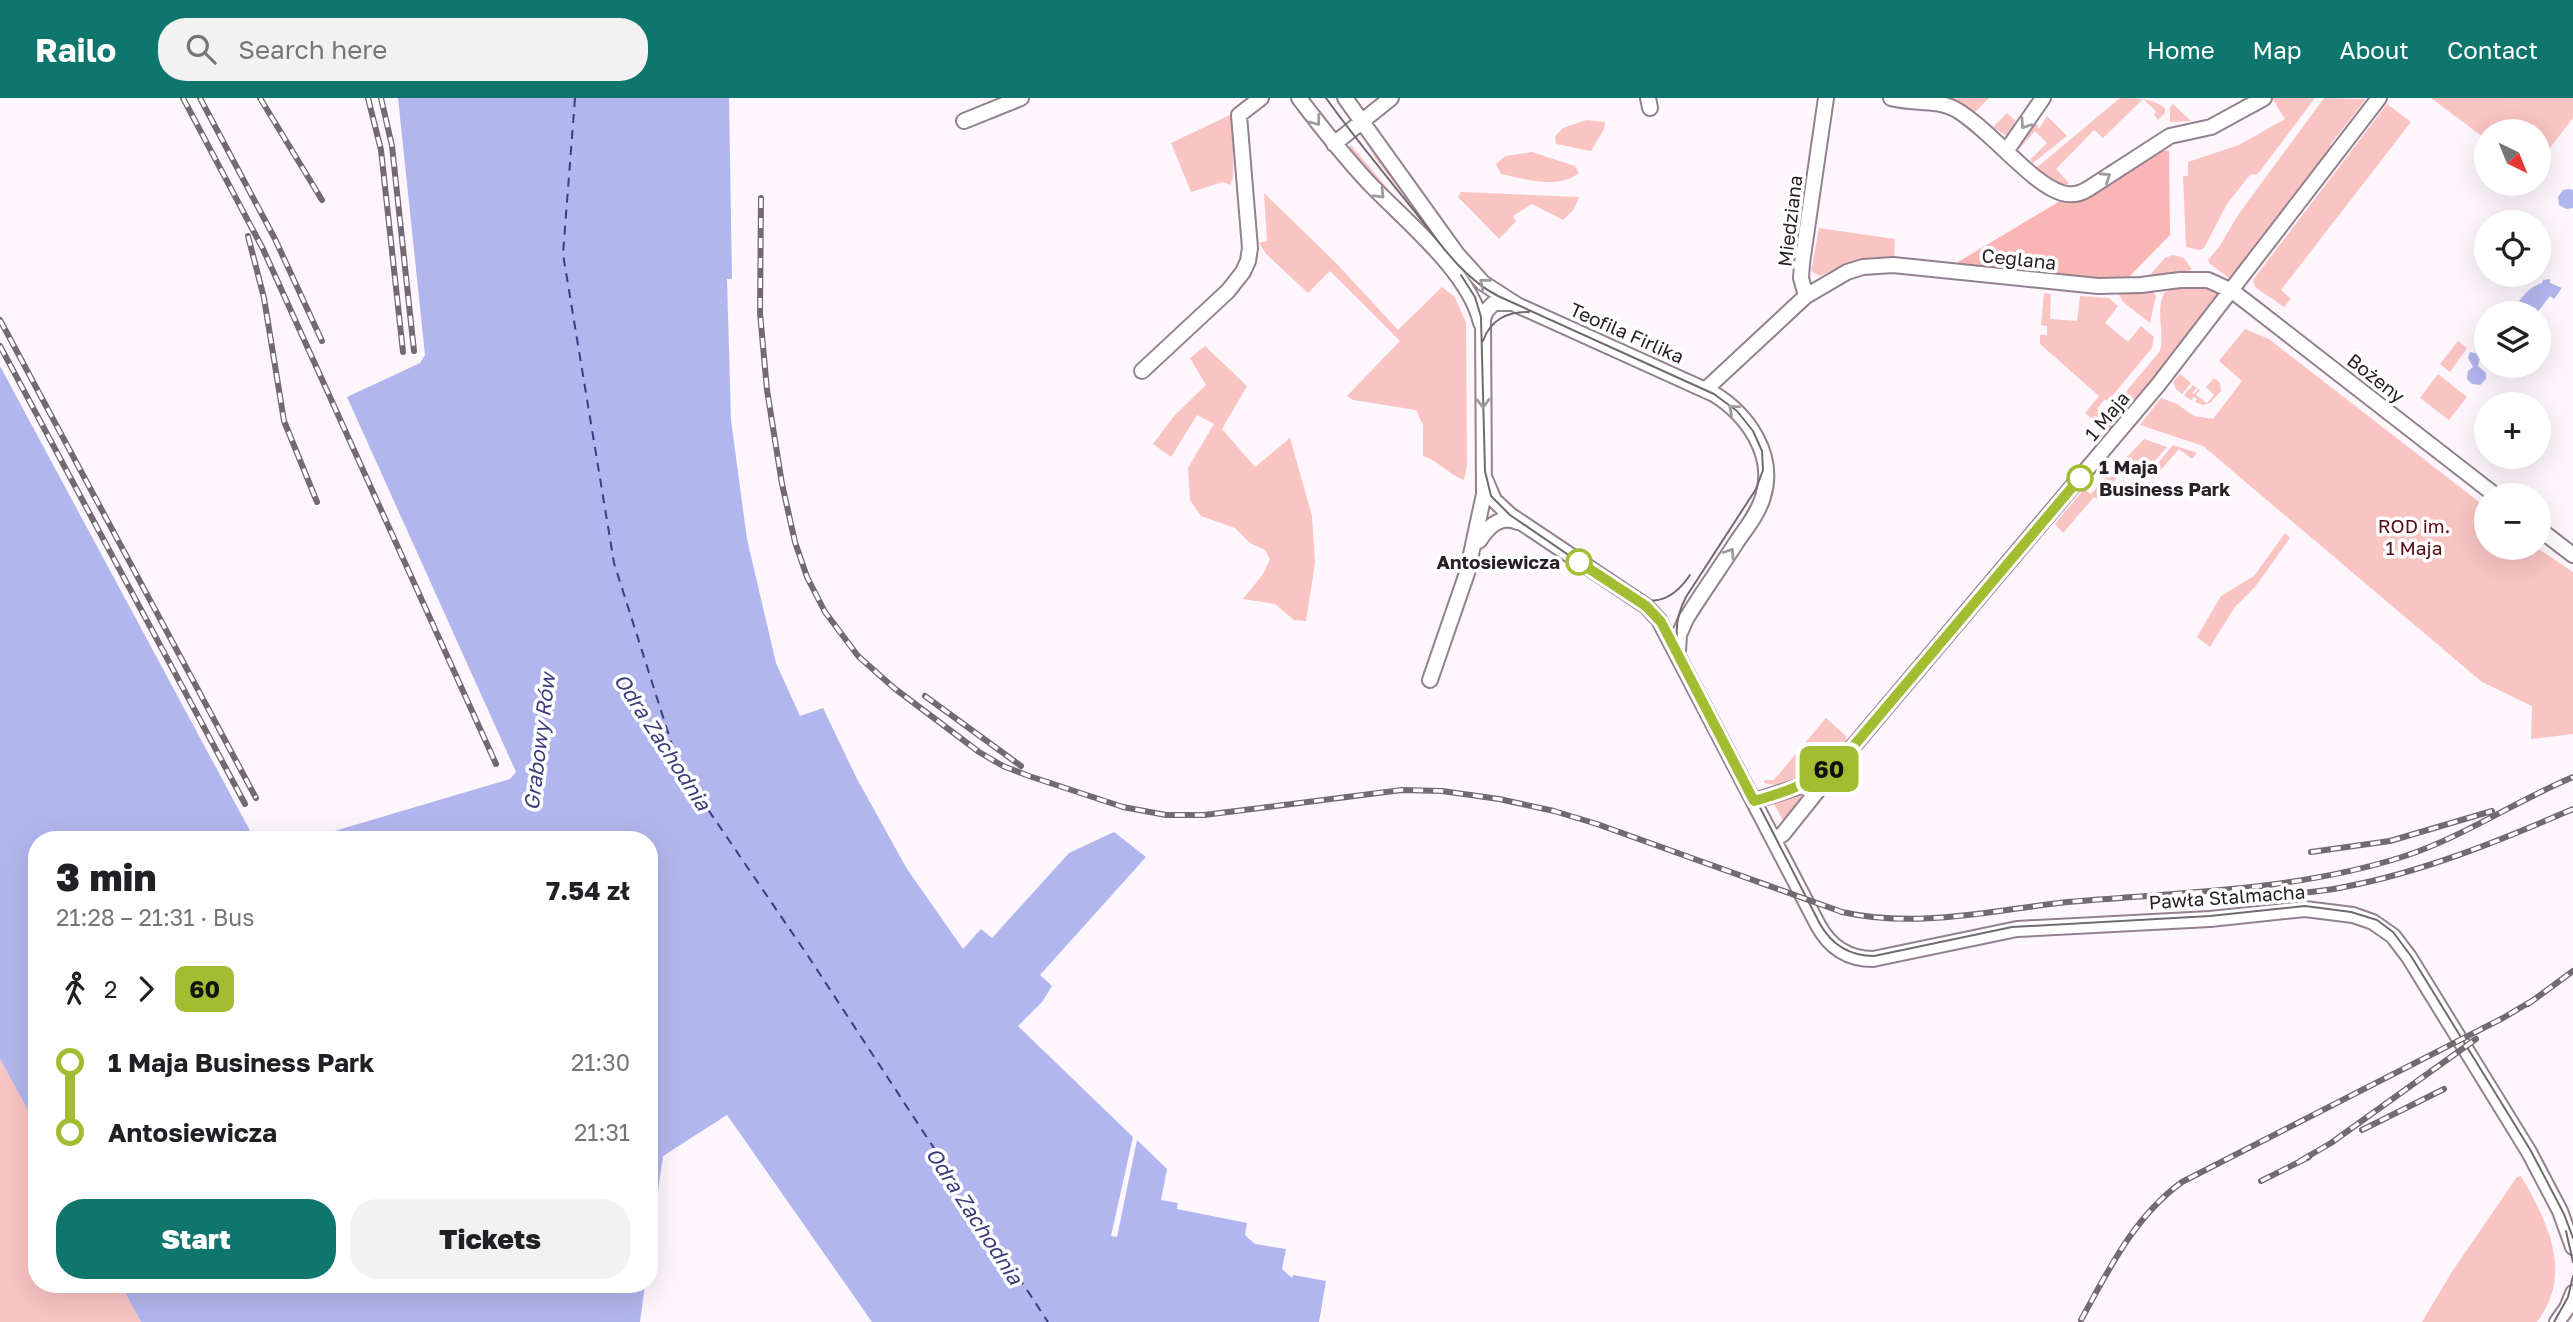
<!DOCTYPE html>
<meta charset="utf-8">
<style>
body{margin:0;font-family:"Golos Text",sans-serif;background:#f2f2f2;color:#202124;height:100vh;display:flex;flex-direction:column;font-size:26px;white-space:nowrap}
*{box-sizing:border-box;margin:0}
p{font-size:23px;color:#757577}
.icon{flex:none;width:38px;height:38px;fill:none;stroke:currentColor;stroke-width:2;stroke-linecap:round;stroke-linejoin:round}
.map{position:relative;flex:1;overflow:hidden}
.panel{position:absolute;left:28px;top:733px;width:630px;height:462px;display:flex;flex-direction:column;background:#fff;border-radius:28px;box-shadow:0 7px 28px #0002}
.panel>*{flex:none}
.badge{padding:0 14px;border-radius:10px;font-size:24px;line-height:46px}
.needle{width:46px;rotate:137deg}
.tools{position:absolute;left:2474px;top:21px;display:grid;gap:14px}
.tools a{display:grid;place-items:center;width:77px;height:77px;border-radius:50%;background:#fff;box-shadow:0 7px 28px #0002;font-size:35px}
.map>.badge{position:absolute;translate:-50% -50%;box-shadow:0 0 0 4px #fff}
.legs{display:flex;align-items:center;gap:10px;height:77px;padding:0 28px;font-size:23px}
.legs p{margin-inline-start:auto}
.summary{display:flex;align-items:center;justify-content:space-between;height:119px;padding:0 28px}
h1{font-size:38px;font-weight:800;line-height:52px}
.action{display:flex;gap:14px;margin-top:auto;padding:14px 28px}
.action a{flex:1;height:80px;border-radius:28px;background:#0f766e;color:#fff;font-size:28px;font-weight:800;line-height:80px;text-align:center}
.action a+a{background:#f2f2f2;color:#202124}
ul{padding:0 28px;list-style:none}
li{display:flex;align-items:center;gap:24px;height:70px;font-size:26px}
li i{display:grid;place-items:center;width:10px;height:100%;margin:0 9px;background:currentColor}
li i::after{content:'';width:18px;height:18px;margin:-9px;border:5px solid;border-radius:50%;background:#fff}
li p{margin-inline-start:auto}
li:first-child i{background:linear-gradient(#0000 50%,currentColor 0)}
li:last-child i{background:linear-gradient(currentColor 50%,#0000 0)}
header{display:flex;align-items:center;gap:42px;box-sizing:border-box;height:98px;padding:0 35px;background:#0f766e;color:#fff}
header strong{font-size:33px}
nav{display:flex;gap:38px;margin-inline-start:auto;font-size:24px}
.search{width:490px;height:63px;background:#f2f2f2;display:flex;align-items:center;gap:18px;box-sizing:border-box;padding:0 24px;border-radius:28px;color:#757577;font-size:26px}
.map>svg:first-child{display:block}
.green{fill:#f9c4c2}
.forest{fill:#fab6b4}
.water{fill:#b2b6ee}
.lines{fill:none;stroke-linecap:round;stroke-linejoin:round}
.ferry{stroke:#3d3c7e;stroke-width:2;stroke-dasharray:9 7;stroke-linecap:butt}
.minor-casing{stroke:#938190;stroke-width:18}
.minor{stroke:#fff;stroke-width:14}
.tram{stroke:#716a70;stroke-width:2}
.rail-casing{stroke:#716a70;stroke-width:6}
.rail{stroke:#fff;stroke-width:3.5;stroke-dasharray:10;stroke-linecap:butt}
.oneway{stroke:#9e9b9e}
.line-1-casing{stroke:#fff;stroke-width:16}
.line-1{stroke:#a2bd31;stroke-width:10}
.stop-1-dot{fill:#fff;stroke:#a2bd31;stroke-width:3.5}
.labels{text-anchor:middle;stroke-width:7;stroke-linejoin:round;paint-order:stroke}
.street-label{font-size:19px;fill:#282127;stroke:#fff}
.stop-label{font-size:19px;font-weight:bold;fill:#282127;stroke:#fff;text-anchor:start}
.park-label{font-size:19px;fill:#590a15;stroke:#fff}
.water-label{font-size:21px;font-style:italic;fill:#3d3c7e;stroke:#fff}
</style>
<header>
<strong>Railo</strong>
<div class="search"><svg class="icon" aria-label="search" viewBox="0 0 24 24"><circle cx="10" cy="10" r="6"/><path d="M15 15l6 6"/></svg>Search here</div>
<nav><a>Home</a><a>Map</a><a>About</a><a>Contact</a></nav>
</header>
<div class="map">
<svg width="2573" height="1224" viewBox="0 0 2573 1224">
<rect width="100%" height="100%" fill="#fef6fd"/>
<path class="green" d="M 1943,0 L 1989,0 L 1974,15 Z
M 2120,0 C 2137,0 2152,0 2165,10 L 2165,15 L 2158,22 L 2154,17 L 2156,13 L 2143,1 L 2103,40 L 2094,32 L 2056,71 L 2069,85 L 2064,89 L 2035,71 Z
M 2272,0 L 2315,0 L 2261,72 L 2257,76 L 2250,77 L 2227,106 L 2204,150 L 2199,152 L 2186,149 L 2183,78 L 2188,78 L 2188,64 L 2239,47 L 2285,21 Z
M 2324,0 L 2366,1 L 2330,47 L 2334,50 L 2237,177 L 2229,180 L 2210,166 L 2208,162 L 2219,149 L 2238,117 Z
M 2431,0 L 2573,0 L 2573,20 L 2539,64 L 2539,33 L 2487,33 L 2487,42 Z
M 2173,6 L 2191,23 L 2170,24 L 2170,9 Z
M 2387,6 L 2411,24 L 2281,192 L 2291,201 L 2284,209 L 2255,189 L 2253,182 Z
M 1234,15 L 1233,80 L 1230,87 L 1223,84 L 1191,94 L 1171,45 Z
M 2007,15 L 2020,27 L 2013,36 L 2005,37 L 1993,29 Z
M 2047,18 L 2067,38 L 2033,65 L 2030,62 L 2047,45 L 2035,33 L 2019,51 L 2019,46 L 2034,21 L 2039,31 Z
M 1586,22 L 1605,24 L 1604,31 L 1591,53 L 1556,46 L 1555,38 L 1563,30 Z
M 1364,40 L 1410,101 L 1410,106 L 1375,60 Z
M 1350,46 L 1403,109 L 1401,110 L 1349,54 Z
M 1532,54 L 1575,68 L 1579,75 C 1557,92 1526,81 1501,76 L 1496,66 L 1505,58 Z
M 1461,94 L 1579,99 L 1574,111 L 1563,122 L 1532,106 L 1513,118 L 1516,123 L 1499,141 L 1458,99 Z
M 1264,95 L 1337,166 L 1398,232 L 1442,189 L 1455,199 L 1466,225 L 1467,367 L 1464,382 C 1448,376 1439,363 1423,358 L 1423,327 L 1416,312 L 1353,302 L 1347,298 L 1400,243 L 1330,173 L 1308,195 L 1266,156 L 1259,145 L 1267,143 Z
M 1819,130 L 1895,141 L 1894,161 L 1851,164 L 1820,178 L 1811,173 Z
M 2173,157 L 2184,160 L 2192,172 L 2154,180 L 2149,178 L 2165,160 Z
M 2195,188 L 2217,193 L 2219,200 L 2165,271 L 2111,333 L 2104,331 L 2085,315 L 2099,298 L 2040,246 L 2040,237 L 2047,237 L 2047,228 L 2041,227 L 2044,195 L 2051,196 L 2050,221 L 2077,223 L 2080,198 L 2109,200 L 2118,208 L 2105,225 L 2128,244 L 2141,228 L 2154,239 L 2152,250 L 2108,303 L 2105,301 L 2097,311 L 2112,325 L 2121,315 L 2114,308 L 2160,253 C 2165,234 2155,214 2164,195 L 2171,191 Z
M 2153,194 L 2156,198 L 2150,225 L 2123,204 L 2118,195 Z
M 2245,231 L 2269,241 L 2487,410 L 2487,450 L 2537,450 L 2573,474 L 2573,636 L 2531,641 L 2532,608 L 2482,584 L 2203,348 L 2140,327 L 2161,300 L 2177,306 L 2194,318 L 2213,321 L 2242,283 L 2219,263 Z
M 2458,243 L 2467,250 L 2450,274 L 2440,266 Z
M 1205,248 L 1247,288 L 1222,331 L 1255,369 L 1290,340 L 1312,418 L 1315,465 L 1306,523 L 1294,522 L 1275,506 L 1243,501 L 1263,476 L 1270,461 L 1265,452 L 1250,445 L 1235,430 L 1201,418 L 1190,402 L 1188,370 L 1214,326 L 1197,317 L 1171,359 L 1153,346 L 1174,318 L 1206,287 L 1190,260 Z
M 2180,276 L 2191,285 L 2182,296 L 2176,291 L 2173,284 Z
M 2438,276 L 2467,299 L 2449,322 L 2420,300 Z
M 2214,280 L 2220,285 L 2221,293 L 2210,305 L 2203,307 L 2195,304 L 2197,301 L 2194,299 L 2191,302 L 2184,297 L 2193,287 L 2197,290 L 2192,295 L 2194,296 L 2198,291 L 2200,292 L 2196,297 L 2207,305 L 2214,297 L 2206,289 Z
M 2144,341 L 2167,349 L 2145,374 L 2127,359 Z
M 2173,347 L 2197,355 L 2192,361 L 2179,351 L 2153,381 L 2148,377 Z
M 2115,368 L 2121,374 L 2120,376 L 2098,401 L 2094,399 L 2063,435 L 2055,426 L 2084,391 L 2091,396 Z
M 2285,435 L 2290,440 L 2255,489 L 2234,510 L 2210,549 L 2197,539 L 2221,498 L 2254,478 Z
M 1826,620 L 1846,638 L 1847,645 L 1827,666 L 1823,663 C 1809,679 1786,691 1764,685 L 1764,682 L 1774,682 Z
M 1800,695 L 1803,695 L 1804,700 L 1784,724 L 1774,706 Z
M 0,961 L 37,1029 L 37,1186 L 121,1187 L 141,1224 L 0,1224 Z
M 2521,1078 C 2549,1126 2573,1176 2537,1224 L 2422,1224 L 2453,1172 L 2517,1079 Z"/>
<path class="forest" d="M 2163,52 L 2169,53 L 2170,137 L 2128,180 L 2103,181 L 1960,168 L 1958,164 L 2060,103 L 2076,103 Z"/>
<path class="water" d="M 398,0 L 729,0 L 732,181 L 727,181 L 731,322 L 747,441 L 776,565 L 800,618 L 823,610 L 856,679 L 907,771 L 963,851 L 981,831 L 992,840 L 1069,755 L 1114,734 L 1146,759 L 1040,877 L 1052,888 L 1042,904 L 1018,928 L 1133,1039 L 1111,1138 L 1117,1139 L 1137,1042 L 1167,1071 L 1161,1102 L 1178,1105 L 1177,1111 L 1247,1125 L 1245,1137 L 1255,1146 L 1286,1151 L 1282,1171 L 1292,1180 L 1293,1177 L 1326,1183 L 1319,1224 L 872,1224 L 727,1017 L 663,1058 L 649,1156 L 649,742 L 304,742 L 510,681 L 516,674 L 347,299 L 420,265 L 425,257 Z
M 2569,91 L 2573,92 L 2573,110 L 2566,111 L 2559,107 L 2558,99 L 2563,92 Z
M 2550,181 L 2550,185 L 2562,190 L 2554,201 L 2550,198 L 2537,215 L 2515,215 C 2517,202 2529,189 2542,185 L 2543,182 Z
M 2470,254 L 2479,256 L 2480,260 L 2478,268 L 2486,275 L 2486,281 L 2480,287 L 2472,286 L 2467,281 L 2468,273 L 2473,269 L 2468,260 Z
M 0,268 L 255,742 L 37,742 L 37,1029 L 0,961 Z
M 121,1187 L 645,1187 L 640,1224 L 141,1224 Z"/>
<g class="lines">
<path class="ferry" d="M 575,0 L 563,156 L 614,465 L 679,669 L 808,858 L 1048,1224"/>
<defs>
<path id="minor" d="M 1299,0 C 1321,29 1343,57 1368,84 C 1404,122 1469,173 1481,225
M 1345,0 L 1457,156 L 1483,185 L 1517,207 L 1714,296 C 1748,317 1776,357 1763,399 C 1758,416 1746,430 1736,445 C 1720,470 1702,495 1686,521 L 1679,537 L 1678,552
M 1648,0 L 1650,10
M 1891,0 C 1912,6 1936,1 1955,11 C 1990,31 2030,85 2062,95 C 2072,98 2080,96 2088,91 L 2170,38 L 2211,29 L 2264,0
M 964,23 L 1021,0
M 1334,46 L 1391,0
M 2007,52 L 2043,0
M 1806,198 L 1847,174 L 1863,169 L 1893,167 L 2098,188 L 2141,187 L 2180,182 L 2208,182 L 2232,193 L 2244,202 L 2495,397
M 1142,273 L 1228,193 L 1243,174 L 1248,163 L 1250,150 L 1239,17 L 1261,0
M 1705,292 L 1806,198 L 1801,180 L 1802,165 L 1826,0
M 1485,381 L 1494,402 L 1510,417 L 1646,508 L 1659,522 L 1818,827 C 1830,849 1848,861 1873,861 L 2017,831 L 2210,821 L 2305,811 L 2353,817 L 2373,824 L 2393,838 L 2409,859 L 2529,1054 L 2560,1113 L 2573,1149
M 2539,431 L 2573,457
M 1479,443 C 1488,429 1500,416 1518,424
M 1430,582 L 1467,475 L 1484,396 L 1483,221 L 1486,213 L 1494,205 L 1512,205
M 1754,703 L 1801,688 L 1829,671
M 1774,742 L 1783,736 L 1851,651 L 2158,287 L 2379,0
M 2557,1224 L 2567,1210 L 2573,1195"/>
</defs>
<use href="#minor" class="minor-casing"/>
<use href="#minor" class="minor"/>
<path class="tram" d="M 1326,0 C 1353,38 1383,74 1412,110 C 1437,141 1461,179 1498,198 L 1714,296 L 1737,313 L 1753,333 L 1762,353 L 1763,372 L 1756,391 L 1686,499 C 1676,518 1673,536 1681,556 L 1820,826 C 1832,847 1850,858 1874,858 L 2012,829 L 2210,818 L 2305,808 L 2351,814 L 2377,822 L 2393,834 L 2411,858 L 2531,1053 L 2564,1116 L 2573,1140
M 1461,177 L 1475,199 L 1481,219 L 1485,373 L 1491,398 L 1510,417 L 1643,508 L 1658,523 L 1673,552
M 1483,243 C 1490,222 1508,213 1529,214
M 1634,500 C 1659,508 1676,498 1690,477
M 2566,1133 L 2573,1164
M 2554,1224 L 2568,1199 L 2573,1178"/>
<defs>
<path id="rail" d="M 183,0 L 263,151 L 496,666
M 200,0 L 275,141 L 322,243
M 260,0 L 322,102
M 368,0 L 381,52 L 403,254
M 381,0 L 392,48 L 414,253
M 761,100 L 760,215 L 767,292 L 782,386 L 795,444 L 807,479 L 825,514 L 858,558 L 894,590 L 979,654 L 1003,668 L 1029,678 L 1123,709 L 1166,717 L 1204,717 L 1402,692 L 1442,693 L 1499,701 L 1554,713 L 1597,726 L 1842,814 C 1918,831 1993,812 2068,804 C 2180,794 2297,793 2405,758 C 2465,738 2516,703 2573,679
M 248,138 L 264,200 L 284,323 L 317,404
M 0,222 L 256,700
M 0,248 L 245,706
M 925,598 L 1021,668
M 2311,754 L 2390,743 L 2492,713
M 2237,799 C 2273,797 2309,796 2344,789 C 2423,774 2499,743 2573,711
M 2528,906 L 2573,873
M 2362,1032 L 2444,991
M 2300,1063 L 2331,1045 L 2476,941
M 2261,1083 L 2309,1059
M 2081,1222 C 2109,1171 2134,1119 2182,1084 L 2503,920 L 2535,901"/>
</defs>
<use href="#rail" class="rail-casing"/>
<use href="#rail" class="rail"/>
</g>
<defs><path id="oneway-chevron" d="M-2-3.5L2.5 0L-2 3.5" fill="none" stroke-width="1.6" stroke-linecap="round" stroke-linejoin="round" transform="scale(1.75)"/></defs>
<g class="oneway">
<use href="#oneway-chevron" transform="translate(1316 23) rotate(53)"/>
<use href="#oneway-chevron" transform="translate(2025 26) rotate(125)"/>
<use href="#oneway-chevron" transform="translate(2106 79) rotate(-33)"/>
<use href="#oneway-chevron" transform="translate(1380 96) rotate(46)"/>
<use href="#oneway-chevron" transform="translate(1484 185) rotate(-141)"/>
<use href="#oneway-chevron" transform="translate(1483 305) rotate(89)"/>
<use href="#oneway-chevron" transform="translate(1733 311) rotate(-138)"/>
<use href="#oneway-chevron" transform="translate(1730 455) rotate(-56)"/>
</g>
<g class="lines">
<defs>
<path id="line-1" d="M 1579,464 L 1646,508 L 1661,524 L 1754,703 C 1797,691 1818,682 1851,651 L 2080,380"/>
</defs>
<use href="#line-1" class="line-1-casing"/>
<use href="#line-1" class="line-1"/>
</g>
<g class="stop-1-dot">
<circle cx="2080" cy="380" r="12"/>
<circle cx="1579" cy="464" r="12"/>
</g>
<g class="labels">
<g class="street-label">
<text transform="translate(1790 123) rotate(-83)" y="7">Miedziana</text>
<text transform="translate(2019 161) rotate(6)" y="7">Ceglana</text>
<text transform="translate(1627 235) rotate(24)" y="7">Teofila Firlika</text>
<text transform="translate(2376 280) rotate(38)" y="7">Bożeny</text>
<text transform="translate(2107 318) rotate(-50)" y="7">1 Maja</text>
<text transform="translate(2227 799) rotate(-4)" y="7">Pawła Stalmacha</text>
</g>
<g class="stop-label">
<text x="2099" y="376">1 Maja<tspan x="2099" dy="22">Business Park</tspan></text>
<text x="1560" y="471" text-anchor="end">Antosiewicza</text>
</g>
<g class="park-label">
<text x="2414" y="435">ROD im.<tspan x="2414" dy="22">1 Maja</tspan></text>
</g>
<g class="water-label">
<text transform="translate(540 644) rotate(-83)" y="7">Grabowy Rów</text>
<text transform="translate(662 644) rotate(57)" y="7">Odra Zachodnia</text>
<text transform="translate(974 1118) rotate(57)" y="7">Odra Zachodnia</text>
</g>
</g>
</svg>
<div class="tools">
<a><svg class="needle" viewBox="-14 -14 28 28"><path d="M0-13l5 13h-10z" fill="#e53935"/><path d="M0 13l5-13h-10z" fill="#757577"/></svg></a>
<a><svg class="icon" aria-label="locate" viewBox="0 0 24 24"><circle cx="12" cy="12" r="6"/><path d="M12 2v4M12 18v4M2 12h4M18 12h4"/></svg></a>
<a><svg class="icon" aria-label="layers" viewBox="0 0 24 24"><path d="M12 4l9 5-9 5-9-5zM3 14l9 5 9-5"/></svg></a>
<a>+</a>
<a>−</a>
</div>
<b class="badge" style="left:1829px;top:671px;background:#a2bd31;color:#111">60</b>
<section class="panel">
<div class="summary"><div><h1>3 min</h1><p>21:28 – 21:31 · Bus</p></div><b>7.54 zł</b></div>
<div class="legs"><svg class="icon" aria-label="walk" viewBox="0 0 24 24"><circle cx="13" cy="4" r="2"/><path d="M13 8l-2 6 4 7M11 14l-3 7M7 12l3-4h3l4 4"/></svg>2<svg class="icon" aria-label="forward" viewBox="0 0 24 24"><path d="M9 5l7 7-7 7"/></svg><b class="badge" style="background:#a2bd31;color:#111">60</b></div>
<ul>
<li><i style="color:#a2bd31"></i><b>1 Maja Business Park</b><p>21:30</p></li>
<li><i style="color:#a2bd31"></i><b>Antosiewicza</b><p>21:31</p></li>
</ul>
<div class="action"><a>Start</a><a>Tickets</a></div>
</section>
</div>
